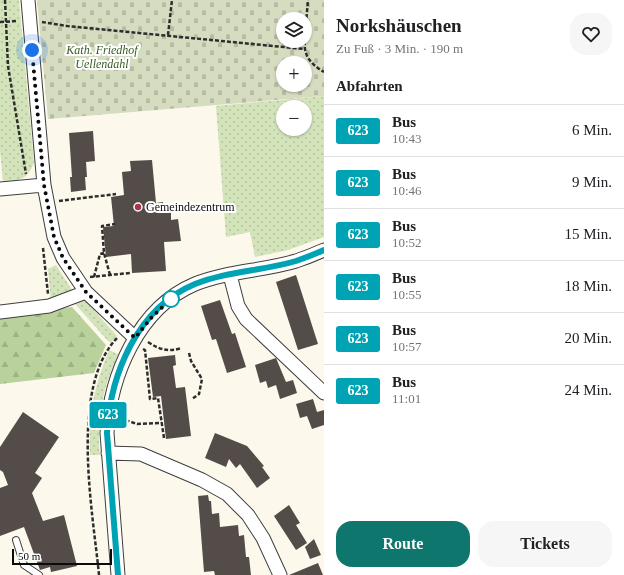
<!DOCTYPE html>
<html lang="de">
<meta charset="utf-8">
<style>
body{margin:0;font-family:"Times New Roman",serif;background:#f6f6f6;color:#202124;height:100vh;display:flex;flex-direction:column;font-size:15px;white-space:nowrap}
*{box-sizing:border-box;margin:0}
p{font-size:13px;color:#757577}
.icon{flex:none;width:22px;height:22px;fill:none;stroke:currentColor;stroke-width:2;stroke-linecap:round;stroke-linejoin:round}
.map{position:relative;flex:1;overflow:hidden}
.panel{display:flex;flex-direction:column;background:#fff;width:300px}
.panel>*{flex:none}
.badge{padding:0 8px;border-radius:3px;font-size:14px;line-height:26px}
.buttons{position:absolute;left:276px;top:12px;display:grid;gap:8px}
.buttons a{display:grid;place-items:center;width:36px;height:36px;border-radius:50%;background:#fff;box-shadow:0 1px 3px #0004;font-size:20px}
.scale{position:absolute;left:12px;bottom:10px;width:100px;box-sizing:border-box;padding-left:4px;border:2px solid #0b0b0b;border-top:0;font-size:11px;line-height:14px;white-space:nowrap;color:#0b0b0b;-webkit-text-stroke:3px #fff;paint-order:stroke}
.you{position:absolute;width:20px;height:20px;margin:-10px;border:3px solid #fff;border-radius:50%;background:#1a73e8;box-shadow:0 0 0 6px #1a73e833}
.map>.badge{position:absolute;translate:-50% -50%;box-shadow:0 0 0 2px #fff}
h2{padding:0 12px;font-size:15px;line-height:36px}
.round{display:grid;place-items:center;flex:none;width:42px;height:42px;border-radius:16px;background:#f6f6f6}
.head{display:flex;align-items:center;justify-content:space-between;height:68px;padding:0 12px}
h1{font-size:19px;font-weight:800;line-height:30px}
.action{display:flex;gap:8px;margin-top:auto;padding:8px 12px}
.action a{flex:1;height:46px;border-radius:16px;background:#0f766e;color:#fff;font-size:16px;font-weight:800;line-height:46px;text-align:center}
.action a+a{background:#f6f6f6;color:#202124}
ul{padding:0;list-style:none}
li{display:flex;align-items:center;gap:12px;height:52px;padding:0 12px;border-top:1px solid #e0e0e0}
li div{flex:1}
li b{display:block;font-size:15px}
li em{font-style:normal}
li .badge{min-width:44px;font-weight:700;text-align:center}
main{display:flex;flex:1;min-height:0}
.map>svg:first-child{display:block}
.grass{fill:url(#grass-dots);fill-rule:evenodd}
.forest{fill:url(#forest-firs)}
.cemetery{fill:url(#cemetery-stones);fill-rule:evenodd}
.building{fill:#534c49}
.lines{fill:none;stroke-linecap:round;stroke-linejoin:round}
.lane-casing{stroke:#3e3e3e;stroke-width:8}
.street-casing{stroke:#3e3e3e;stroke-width:15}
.path{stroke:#2d2d2d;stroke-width:2.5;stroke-dasharray:4 2;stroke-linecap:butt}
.lane{stroke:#fff;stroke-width:6}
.street{stroke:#fff;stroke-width:13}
.line-casing{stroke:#fff;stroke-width:9}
.line{stroke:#00a3b4;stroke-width:6}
.walk{stroke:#0b0b0b;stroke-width:4;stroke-dasharray:0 7.2}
.poi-dot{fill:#ab3344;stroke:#fff;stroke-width:1.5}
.stop-dot{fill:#fff;stroke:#00a3b4;stroke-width:2}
.labels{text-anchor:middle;stroke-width:4;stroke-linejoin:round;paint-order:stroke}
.park-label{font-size:12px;font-style:italic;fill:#345b23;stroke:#fff}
.poi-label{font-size:12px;fill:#0b0b0b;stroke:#fff;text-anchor:start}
</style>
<main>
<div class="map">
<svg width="324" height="575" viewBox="0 0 324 575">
<defs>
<pattern id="grass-dots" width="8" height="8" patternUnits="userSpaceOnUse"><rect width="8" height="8" fill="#d3e3ba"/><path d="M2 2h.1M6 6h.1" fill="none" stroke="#b4c19f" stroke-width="1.8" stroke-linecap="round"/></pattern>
<pattern id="forest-firs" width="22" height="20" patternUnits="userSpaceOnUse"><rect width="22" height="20" fill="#b9d29b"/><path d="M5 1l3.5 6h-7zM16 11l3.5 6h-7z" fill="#9eb384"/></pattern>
<pattern id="cemetery-stones" width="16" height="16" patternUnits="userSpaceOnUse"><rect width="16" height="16" fill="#d5dcc0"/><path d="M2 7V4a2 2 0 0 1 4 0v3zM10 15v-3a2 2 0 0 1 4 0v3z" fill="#b6bba4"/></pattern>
</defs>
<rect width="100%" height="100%" fill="#fdf8ec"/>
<path class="grass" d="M 0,0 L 19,0 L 34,162 C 28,180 20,180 3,182 L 0,150 Z
M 324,96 L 324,237 L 288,250 L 255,257 L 250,232 L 226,237 L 216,106 ZM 283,107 L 305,107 L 305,129 L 283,129 Z
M 56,265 L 74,293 L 51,302 L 48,269 Z
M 85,300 L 117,336 L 111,342 L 108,341 L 75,304 Z
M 109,350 L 118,354 C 103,389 96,416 100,455 L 90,455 C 88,415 94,387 109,350 Z"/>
<path class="forest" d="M 72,307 L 106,345 L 94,373 L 0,384 L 0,315 Z"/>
<path class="cemetery" d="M 37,0 L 324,0 L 324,96 L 48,119 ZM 283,19 L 305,19 L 305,41 L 283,41 ZM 283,63 L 305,63 L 305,85 L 283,85 Z"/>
<path class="building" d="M 93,131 L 95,161 L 86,162 L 87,177 L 85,177 L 86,190 L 71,192 L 70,177 L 72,177 L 69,133 Z
M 152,160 L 156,203 L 163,202 L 164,212 L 171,211 L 171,220 L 178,219 L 181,241 L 164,242 L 166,271 L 132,273 L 131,254 L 106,257 L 103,227 L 114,226 L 111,197 L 124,195 L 122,172 L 131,171 L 130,161 Z
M 296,275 L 318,344 L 298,350 L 276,282 Z
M 220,300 L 232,334 L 235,333 L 246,367 L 227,373 L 216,339 L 212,340 L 201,306 Z
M 175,355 L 176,365 L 173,366 L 176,388 L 185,387 L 191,436 L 166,439 L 161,396 L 153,397 L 148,358 Z
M 276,358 L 286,382 L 293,380 L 297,393 L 280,399 L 276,385 L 268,388 L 266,381 L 260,383 L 255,365 Z
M 313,399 L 317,412 L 324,410 L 324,425 L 312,429 L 307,416 L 300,418 L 296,404 Z
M 23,412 L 59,437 L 35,473 L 42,478 L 32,493 L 43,521 L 64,515 L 77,566 L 51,572 L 50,567 L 40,570 L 24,527 L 0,536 L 0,488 L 8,485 L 3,472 L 0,470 L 0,447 Z
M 215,433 L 247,446 L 264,466 L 262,467 L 270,478 L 257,488 L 240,464 L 236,468 L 229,459 L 226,467 L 205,458 Z
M 208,495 L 209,501 L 211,501 L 212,514 L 219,513 L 220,527 L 238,525 L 239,536 L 244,535 L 246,557 L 249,557 L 251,575 L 215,575 L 214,571 L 204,572 L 198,496 Z
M 289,505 L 300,523 L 296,525 L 307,543 L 296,550 L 274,516 Z
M 314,539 L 321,555 L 310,559 L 305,547 Z
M 318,563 L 323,575 L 289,575 Z"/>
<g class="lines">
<defs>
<path id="lane" d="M 16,540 L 24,565 L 39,575"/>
<path id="street" d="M 28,0 L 44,185 L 54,237 L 63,258 L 86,292 L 135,338
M 0,189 L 44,185
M 230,275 L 238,306 L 246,319 L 324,393
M 0,312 L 49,306 L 86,292
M 108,453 L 141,454 L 202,480 L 227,494 L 248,515 L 263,538 L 280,575
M 118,575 L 107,433 C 110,376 138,308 195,284 C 227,271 263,271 296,261 C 305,258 315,254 324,250"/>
</defs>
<use href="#lane" class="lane-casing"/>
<use href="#street" class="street-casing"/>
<path class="path" d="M 5,0 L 8,66 L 26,174
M 0,22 L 17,21
M 42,22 L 67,26 L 304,49
M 168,35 L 172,0
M 305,36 L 308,0
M 305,41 C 303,56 312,65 324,72
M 59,201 L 116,194
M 43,248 L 48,294
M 110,275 L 104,253 L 102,226 L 115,224
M 90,277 L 130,273
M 94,277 L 100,254 L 104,253
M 148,342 C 160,350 168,352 182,348
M 143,349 L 145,350 L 150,399 L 158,398 L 164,438
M 189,353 L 191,361 L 202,379 L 199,394 L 192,399
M 120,418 L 137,424 L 162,423
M 99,575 C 93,512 69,388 117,338"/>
<use href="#lane" class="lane"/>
<use href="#street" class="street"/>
</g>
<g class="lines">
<defs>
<path id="line" d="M 118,575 L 107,433 C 110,375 137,308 195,284 C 227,271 263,271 296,261 C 305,258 315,254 324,250"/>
</defs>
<use href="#line" class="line-casing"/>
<use href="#line" class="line"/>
<path class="walk" d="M 32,50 L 44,185 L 54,237 L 63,258 L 86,292 L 135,338 L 151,318 L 171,299"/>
</g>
<circle class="poi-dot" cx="138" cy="207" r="4"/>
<circle class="stop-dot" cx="171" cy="299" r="8"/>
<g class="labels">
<g class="park-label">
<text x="102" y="54">Kath. Friedhof<tspan x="102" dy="14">Uellendahl</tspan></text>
</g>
<g class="poi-label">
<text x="146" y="211">Gemeindezentrum</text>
</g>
</g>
</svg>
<div class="buttons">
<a><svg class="icon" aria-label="layers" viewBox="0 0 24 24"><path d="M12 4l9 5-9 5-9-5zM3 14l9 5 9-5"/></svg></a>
<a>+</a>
<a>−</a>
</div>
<div class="scale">50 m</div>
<div class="you" style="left:32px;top:50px"></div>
<b class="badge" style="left:108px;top:415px;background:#00a3b4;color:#fff">623</b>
</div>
<section class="panel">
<div class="head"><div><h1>Norkshäuschen</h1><p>Zu Fuß · 3 Min. · 190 m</p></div><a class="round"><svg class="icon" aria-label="heart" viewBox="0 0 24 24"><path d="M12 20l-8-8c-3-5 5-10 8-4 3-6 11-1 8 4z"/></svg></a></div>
<h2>Abfahrten</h2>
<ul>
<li><span class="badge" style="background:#00a3b4;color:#fff">623</span><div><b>Bus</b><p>10:43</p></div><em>6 Min.</em></li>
<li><span class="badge" style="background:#00a3b4;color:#fff">623</span><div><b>Bus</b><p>10:46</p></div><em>9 Min.</em></li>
<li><span class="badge" style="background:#00a3b4;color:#fff">623</span><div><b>Bus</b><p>10:52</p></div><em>15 Min.</em></li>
<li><span class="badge" style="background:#00a3b4;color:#fff">623</span><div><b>Bus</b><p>10:55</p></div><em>18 Min.</em></li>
<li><span class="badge" style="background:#00a3b4;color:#fff">623</span><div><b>Bus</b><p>10:57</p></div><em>20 Min.</em></li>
<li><span class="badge" style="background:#00a3b4;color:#fff">623</span><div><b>Bus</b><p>11:01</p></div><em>24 Min.</em></li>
</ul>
<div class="action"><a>Route</a><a>Tickets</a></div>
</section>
</main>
